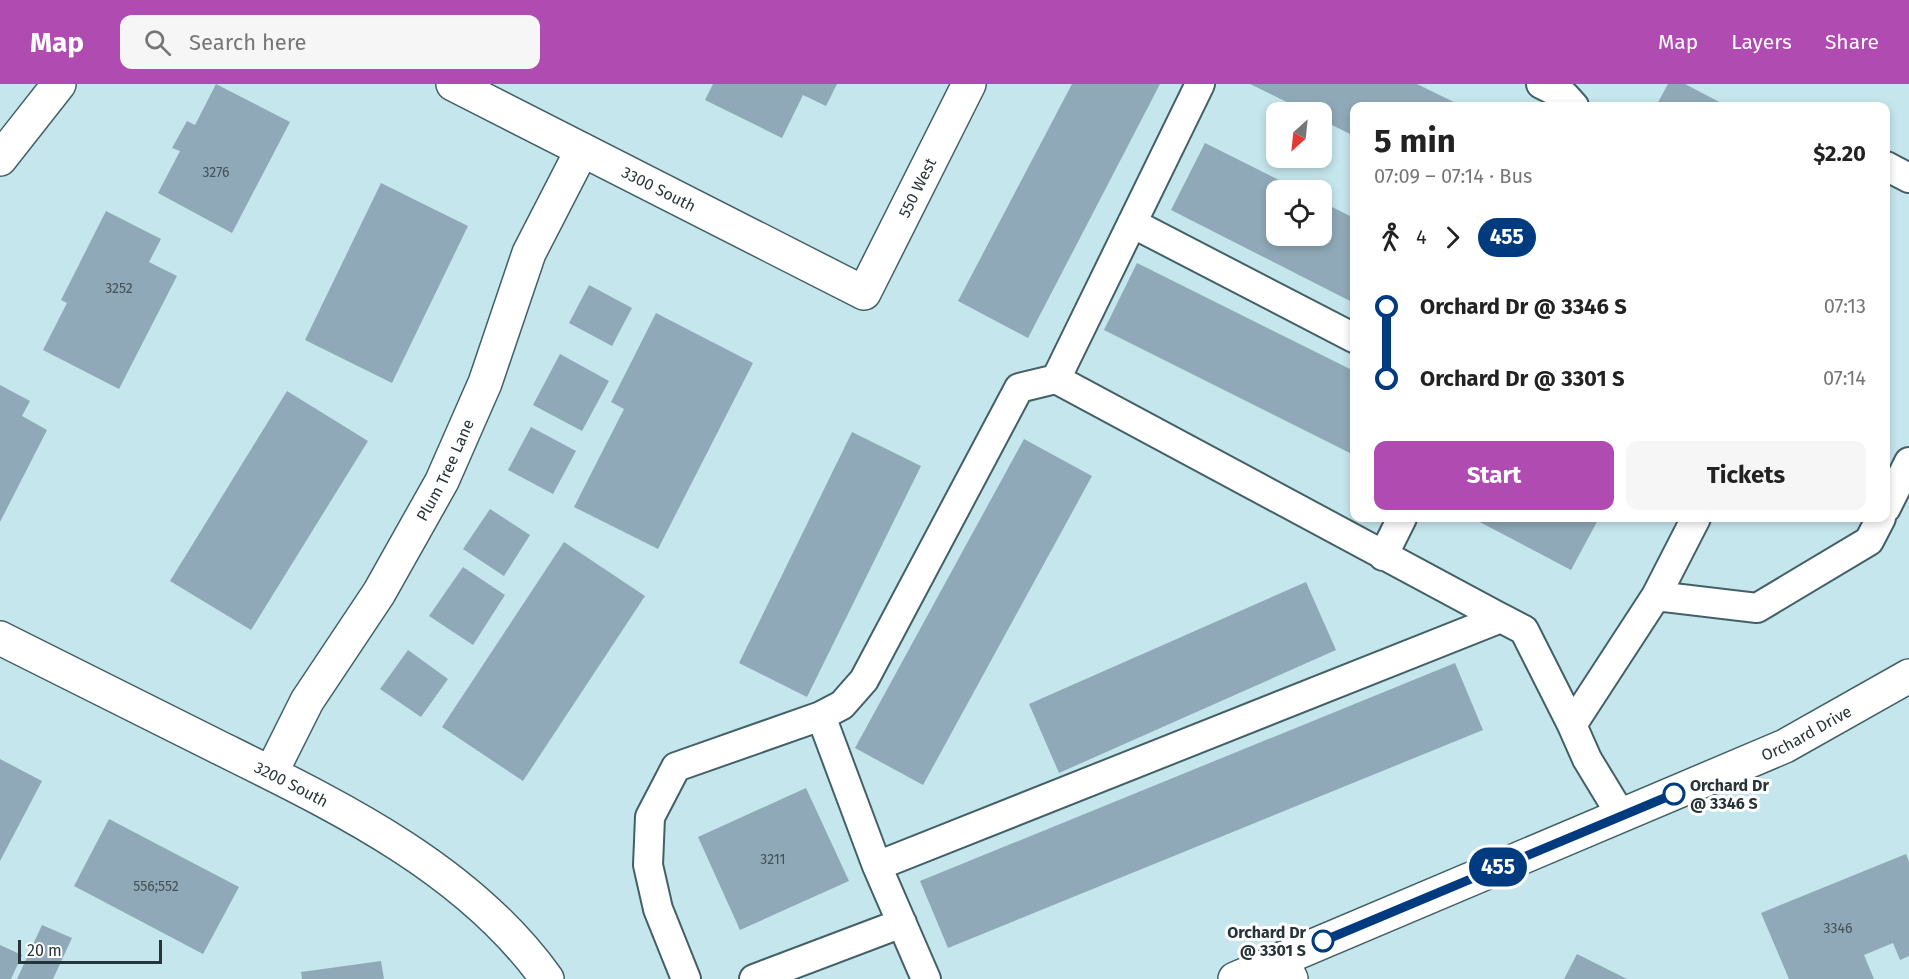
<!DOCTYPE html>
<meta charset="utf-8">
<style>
body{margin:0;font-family:"Fira Sans",sans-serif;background:#f6f6f6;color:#222;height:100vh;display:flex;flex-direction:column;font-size:22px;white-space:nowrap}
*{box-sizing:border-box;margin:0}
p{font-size:20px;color:#767676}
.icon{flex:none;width:33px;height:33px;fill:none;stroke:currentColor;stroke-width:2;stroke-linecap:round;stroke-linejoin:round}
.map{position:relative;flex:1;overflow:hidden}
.drawer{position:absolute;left:1350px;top:18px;width:540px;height:420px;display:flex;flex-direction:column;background:#fff;border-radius:12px;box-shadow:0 3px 9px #0003}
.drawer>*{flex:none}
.badge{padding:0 12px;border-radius:20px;font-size:21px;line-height:39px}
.needle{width:39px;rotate:207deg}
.buttons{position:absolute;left:1266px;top:18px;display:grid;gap:12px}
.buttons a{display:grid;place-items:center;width:66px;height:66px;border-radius:12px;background:#fff;box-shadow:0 3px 9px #0003;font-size:30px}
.scale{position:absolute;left:18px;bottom:15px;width:144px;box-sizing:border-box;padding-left:6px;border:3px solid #283538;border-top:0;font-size:16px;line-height:21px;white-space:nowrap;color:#283538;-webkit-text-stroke:4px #fff;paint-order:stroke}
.map>.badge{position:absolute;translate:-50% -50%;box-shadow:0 0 0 3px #fff}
.legs{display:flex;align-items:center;gap:9px;height:66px;padding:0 24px;font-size:20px}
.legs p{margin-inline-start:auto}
.head{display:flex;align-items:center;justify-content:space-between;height:102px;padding:0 24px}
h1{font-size:33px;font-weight:700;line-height:45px}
.action{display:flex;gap:12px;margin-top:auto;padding:12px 24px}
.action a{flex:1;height:69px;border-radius:12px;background:#b04cb1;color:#fff;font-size:24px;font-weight:700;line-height:69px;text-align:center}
.action a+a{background:#f6f6f6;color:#222}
ul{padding:0 24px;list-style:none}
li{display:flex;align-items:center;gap:21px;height:72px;font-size:22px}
li i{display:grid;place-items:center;width:9px;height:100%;margin:0 8px;background:currentColor}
li i::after{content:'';width:15px;height:15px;margin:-8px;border:4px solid;border-radius:50%;background:#fff}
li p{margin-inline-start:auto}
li:first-child i{background:linear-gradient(#0000 50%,currentColor 0)}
li:last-child i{background:linear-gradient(currentColor 50%,#0000 0)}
header{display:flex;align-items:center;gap:36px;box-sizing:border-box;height:84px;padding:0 30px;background:#b04cb1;color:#fff}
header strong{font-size:28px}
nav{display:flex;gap:33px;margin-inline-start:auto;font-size:21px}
.search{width:420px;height:54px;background:#f6f6f6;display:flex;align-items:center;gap:15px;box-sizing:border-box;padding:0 21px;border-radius:12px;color:#767676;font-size:22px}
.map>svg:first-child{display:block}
.building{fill:#90a9b8}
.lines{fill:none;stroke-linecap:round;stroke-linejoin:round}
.service-casing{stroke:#436066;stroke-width:32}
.minor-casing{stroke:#436066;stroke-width:36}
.secondary-casing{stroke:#436066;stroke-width:36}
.service{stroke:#fff;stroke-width:28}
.minor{stroke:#fff;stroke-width:33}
.secondary{stroke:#fff;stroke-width:33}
.line-1-casing{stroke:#fff;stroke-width:14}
.line-1{stroke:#003b80;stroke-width:9}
.stop-1-dot{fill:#fff;stroke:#003b80;stroke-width:3}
.labels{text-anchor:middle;stroke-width:6;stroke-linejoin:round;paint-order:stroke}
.number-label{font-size:14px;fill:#425258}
.street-label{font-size:16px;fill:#283538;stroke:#fff}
.stop-label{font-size:16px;font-weight:bold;fill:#283538;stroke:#fff;text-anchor:start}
</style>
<header>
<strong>Map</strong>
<div class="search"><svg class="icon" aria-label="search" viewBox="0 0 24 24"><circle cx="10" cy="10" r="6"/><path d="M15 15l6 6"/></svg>Search here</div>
<nav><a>Map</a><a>Layers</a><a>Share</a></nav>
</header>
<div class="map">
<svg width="1909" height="895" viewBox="0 0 1909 895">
<rect width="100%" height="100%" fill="#c5e6ed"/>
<path class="building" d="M 216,0 L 290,38 L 232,149 L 158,109 L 180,67 L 172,64 L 187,37 L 195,41 Z
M 713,0 L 837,0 L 826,22 L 803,11 L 782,54 L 705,16 Z
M 1072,0 L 1160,0 L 1028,254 L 958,217 Z
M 1250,0 L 1417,0 L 1462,22 L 1354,22 L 1354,52 L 1322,36 L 1322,28 L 1307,28 Z
M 1668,0 L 1685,0 L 1727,22 L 1656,22 Z
M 1205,59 L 1299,106 L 1276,106 L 1276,152 L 1322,152 L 1322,118 L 1354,134 L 1354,219 L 1171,126 Z
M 381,99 L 468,142 L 392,299 L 305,256 Z
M 106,127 L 161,155 L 149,178 L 177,192 L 119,305 L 43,266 L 67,219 L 61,216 Z
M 1137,179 L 1354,287 L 1354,371 L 1104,246 Z
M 589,201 L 632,224 L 612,262 L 569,239 Z
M 656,229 L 753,279 L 658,465 L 574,423 L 624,325 L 611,318 Z
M 560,270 L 609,297 L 582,347 L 533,321 Z
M 0,301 L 30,317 L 22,332 L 47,346 L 0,438 Z
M 287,307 L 368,357 L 251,546 L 170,497 Z
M 531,343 L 576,367 L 553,410 L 508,386 Z
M 852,348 L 921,382 L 807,613 L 739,579 Z
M 1024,355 L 1092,392 L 923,701 L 855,664 Z
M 490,425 L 530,451 L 504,492 L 463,465 Z
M 1472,434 L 1599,434 L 1571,486 Z
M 564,458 L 645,512 L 523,697 L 442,643 Z
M 463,483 L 505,511 L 473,561 L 429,532 Z
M 1306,498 L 1336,566 L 1059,689 L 1029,620 Z
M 408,566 L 448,595 L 421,633 L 380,605 Z
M 1455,579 L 1483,646 L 948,864 L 920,797 Z
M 0,675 L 42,697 L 0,777 Z
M 806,704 L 849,797 L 740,846 L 698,753 Z
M 109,735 L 239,803 L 203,870 L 74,802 Z
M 1906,770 L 1909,778 L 1909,872 L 1900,876 L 1893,859 L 1864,871 L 1874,895 L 1789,895 L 1761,829 Z
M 42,841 L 72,854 L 53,895 L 17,895 Z
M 0,861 L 22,871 L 11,895 L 0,895 Z
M 1577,870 L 1627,895 L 1564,895 Z
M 381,877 L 384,895 L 302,895 L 301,888 Z"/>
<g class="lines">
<defs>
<path id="service" d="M 1541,0 L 1565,12 L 1574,22
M 1886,82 L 1909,94
M 1132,139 L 1354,254
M 1056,295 L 1200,0
M 1886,424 L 1909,378
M 1383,472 L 1402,434
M 1656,512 L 1696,434
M 821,632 L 877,782
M 1572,641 L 1656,512 L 1757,524 L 1869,457 L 1881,434
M 686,895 L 658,825 L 648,781 L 650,733 L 676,683 L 821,632 L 842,621 L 864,596 L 1019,304 L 1056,295 L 1501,534
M 754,895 L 902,839
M 926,895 L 877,782 L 1501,534 L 1524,546 L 1572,641 L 1587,675 L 1621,731"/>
<g id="minor">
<path id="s1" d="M 453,0 L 864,209 L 969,0"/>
<path d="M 0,75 L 59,0"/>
<path id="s2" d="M 0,554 C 72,590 144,626 216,662 C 335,721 467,783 547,895"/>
<path id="s3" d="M 271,689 L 307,617 L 379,509 L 442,397 L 485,299 L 529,169 L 582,66"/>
<path d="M 1281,875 L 1291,895"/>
</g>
<g id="secondary">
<path id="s4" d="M 1235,895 L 1785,662 L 1909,592"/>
</g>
</defs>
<use href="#service" class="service-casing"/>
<use href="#minor" class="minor-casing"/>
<use href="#secondary" class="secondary-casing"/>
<use href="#service" class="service"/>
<use href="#minor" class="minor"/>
<use href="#secondary" class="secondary"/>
</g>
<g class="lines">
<defs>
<path id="line-1" d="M 1323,857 L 1674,710"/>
</defs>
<use href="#line-1" class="line-1-casing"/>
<use href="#line-1" class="line-1"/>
</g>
<g class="stop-1-dot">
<circle cx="1674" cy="710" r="10"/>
<circle cx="1323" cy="857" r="10"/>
</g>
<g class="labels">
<g class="number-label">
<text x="216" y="93">3276</text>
<text x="119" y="209">3252</text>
<text x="773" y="780">3211</text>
<text x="156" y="807">556;552</text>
<text x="1838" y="849">3346</text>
</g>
<g class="street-label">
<text dy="6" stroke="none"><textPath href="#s1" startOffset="579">550 West</textPath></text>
<text dy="6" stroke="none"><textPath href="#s1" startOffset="231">3300 South</textPath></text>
<text dy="6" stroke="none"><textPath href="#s3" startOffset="350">Plum Tree Lane</textPath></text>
<text dy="6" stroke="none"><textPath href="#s4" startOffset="622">Orchard Drive</textPath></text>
<text dy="6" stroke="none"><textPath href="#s2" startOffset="326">3200 South</textPath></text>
</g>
<g class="stop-label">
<text x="1690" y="707">Orchard Dr<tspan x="1690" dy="18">@ 3346 S</tspan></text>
<text x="1306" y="854" text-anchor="end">Orchard Dr<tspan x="1306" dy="18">@ 3301 S</tspan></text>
</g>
</g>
</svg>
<div class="buttons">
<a><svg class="needle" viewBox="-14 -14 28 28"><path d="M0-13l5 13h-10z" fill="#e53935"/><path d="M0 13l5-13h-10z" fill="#767676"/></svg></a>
<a><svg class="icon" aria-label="locate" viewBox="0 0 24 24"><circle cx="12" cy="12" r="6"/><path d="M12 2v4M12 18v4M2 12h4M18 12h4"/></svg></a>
</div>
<div class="scale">20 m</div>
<b class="badge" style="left:1498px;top:783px;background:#003b80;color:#fff">455</b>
<section class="drawer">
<div class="head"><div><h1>5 min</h1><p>07:09 – 07:14 · Bus</p></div><b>$2.20</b></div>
<div class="legs"><svg class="icon" aria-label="walk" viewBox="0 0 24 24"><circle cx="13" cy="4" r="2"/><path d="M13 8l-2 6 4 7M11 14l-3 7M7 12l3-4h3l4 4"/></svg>4<svg class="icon" aria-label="forward" viewBox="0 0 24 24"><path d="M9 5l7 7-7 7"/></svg><b class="badge" style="background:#003b80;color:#fff">455</b></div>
<ul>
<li><i style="color:#003b80"></i><b>Orchard Dr @ 3346 S</b><p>07:13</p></li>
<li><i style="color:#003b80"></i><b>Orchard Dr @ 3301 S</b><p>07:14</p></li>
</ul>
<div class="action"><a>Start</a><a>Tickets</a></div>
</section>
</div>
